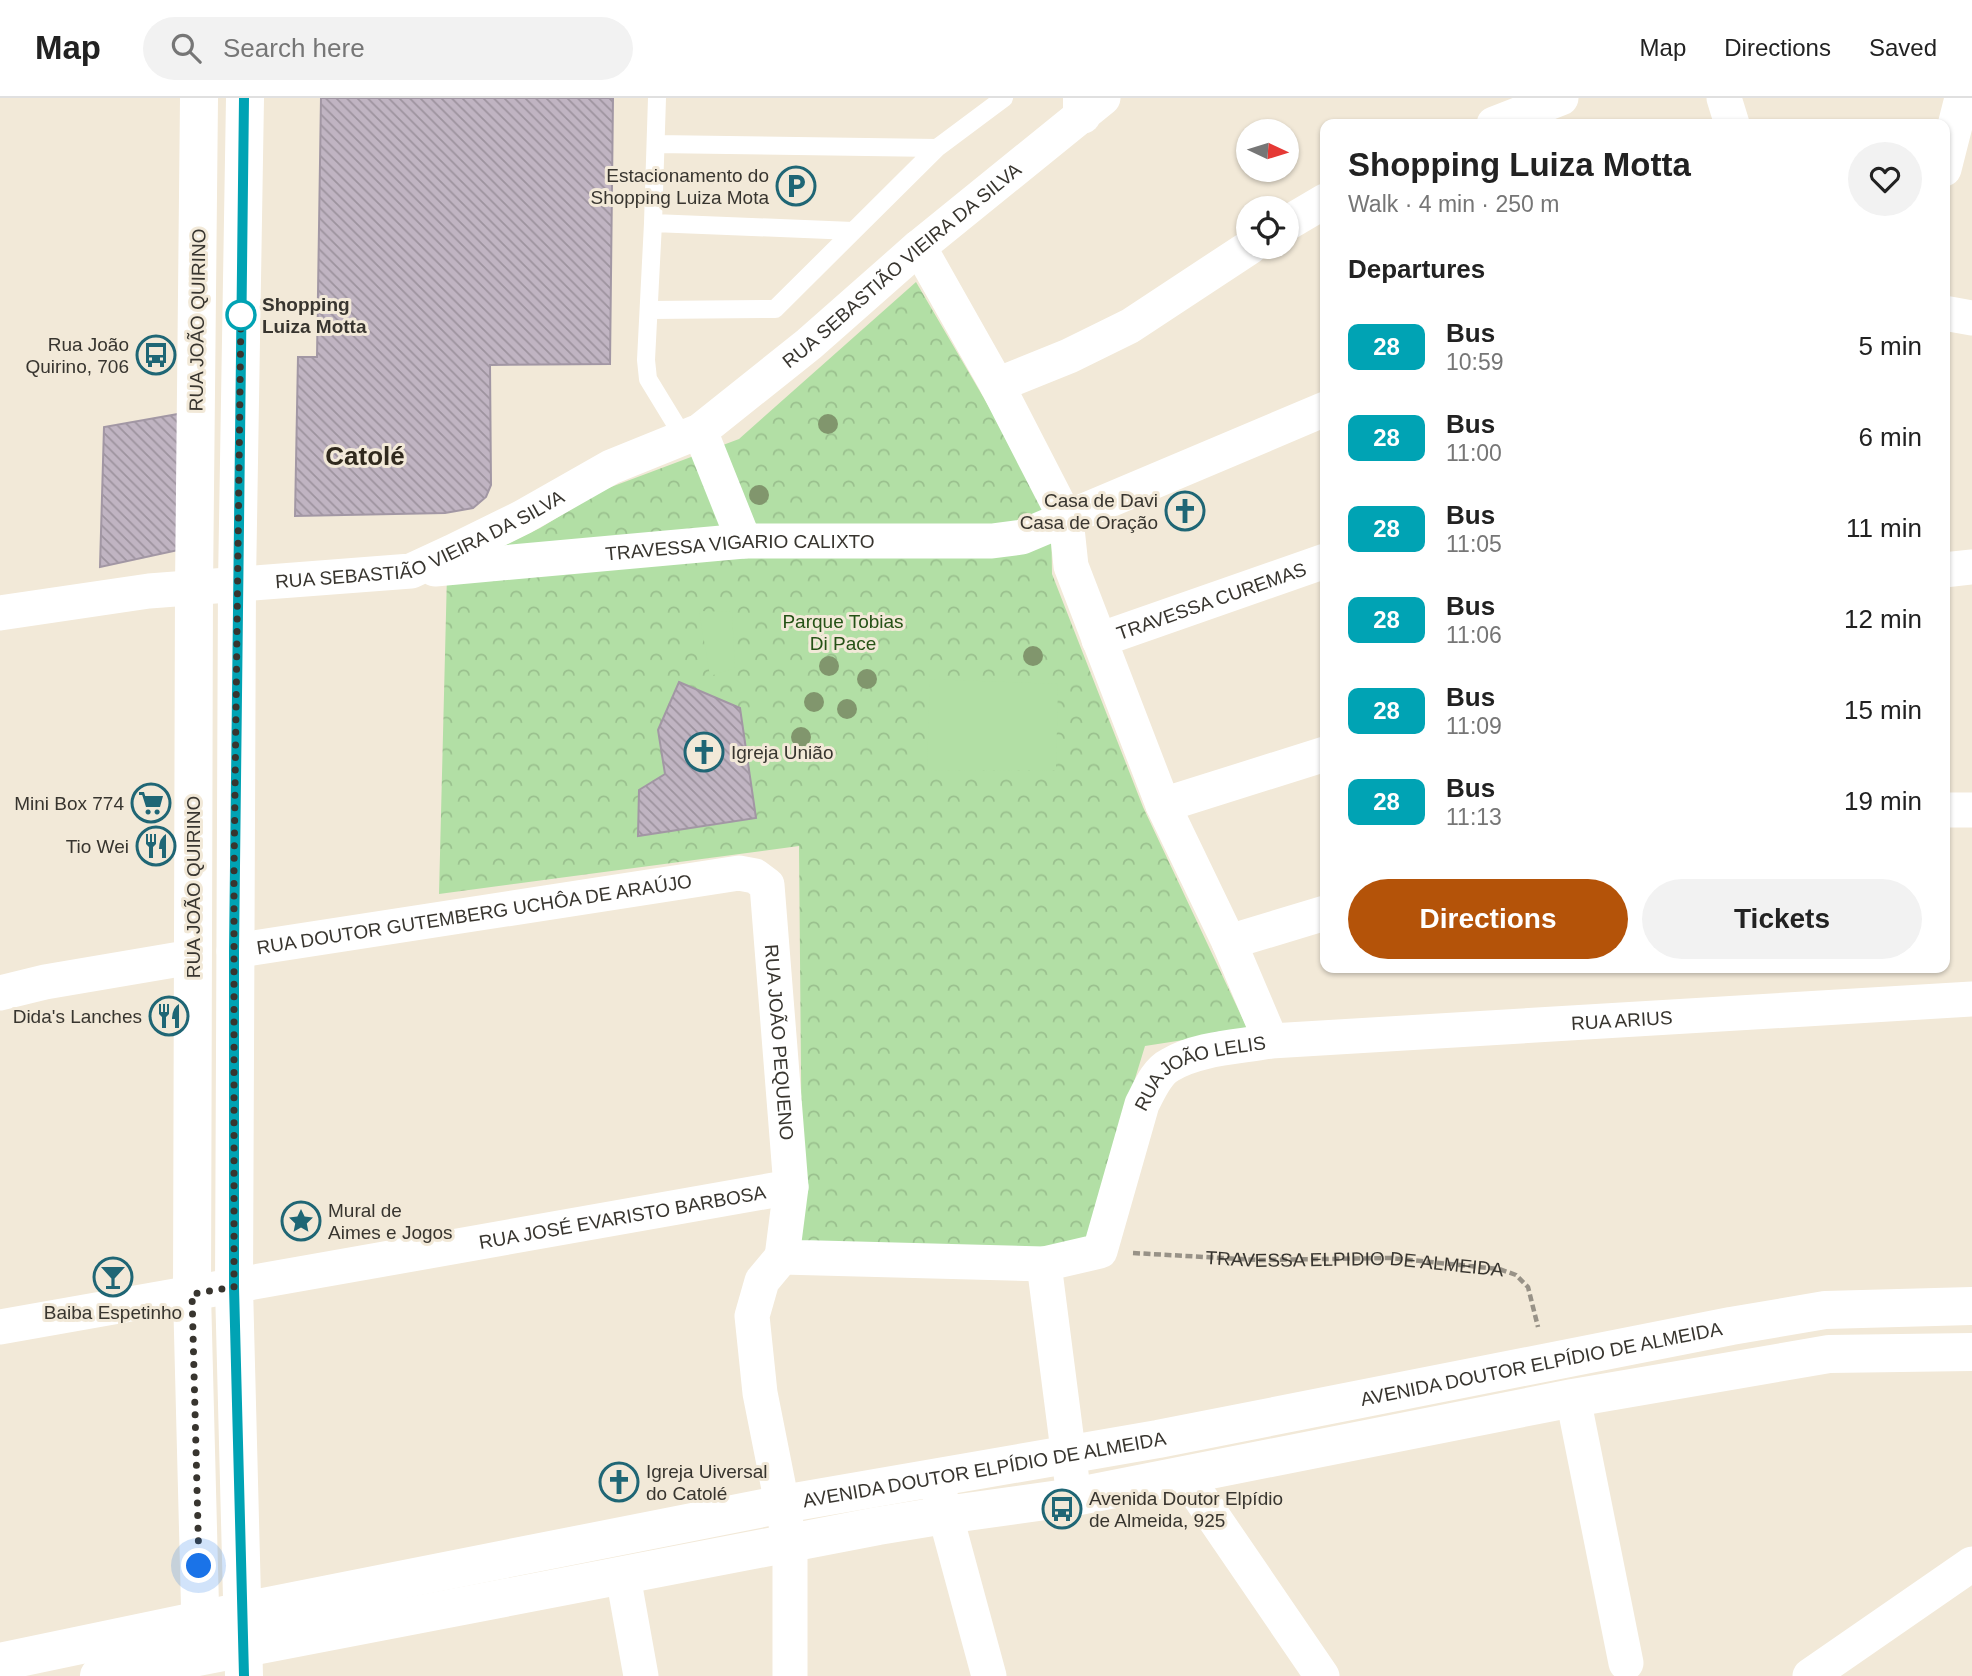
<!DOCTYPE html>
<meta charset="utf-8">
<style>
body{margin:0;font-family:Helvetica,sans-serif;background:#f2f2f2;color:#222;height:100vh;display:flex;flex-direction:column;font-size:26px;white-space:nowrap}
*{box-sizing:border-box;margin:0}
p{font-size:23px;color:#767676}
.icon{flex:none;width:38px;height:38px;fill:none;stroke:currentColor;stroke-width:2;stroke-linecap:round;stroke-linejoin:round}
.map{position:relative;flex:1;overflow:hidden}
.details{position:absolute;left:1320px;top:21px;width:630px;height:854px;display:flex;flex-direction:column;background:#fff;border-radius:14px;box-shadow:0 2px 5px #0004}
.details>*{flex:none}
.badge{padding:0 14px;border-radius:10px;font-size:24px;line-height:46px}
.needle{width:46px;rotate:94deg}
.controls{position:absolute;left:1236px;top:21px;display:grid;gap:14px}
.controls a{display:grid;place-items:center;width:63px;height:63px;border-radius:50%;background:#fff;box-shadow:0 2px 5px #0004;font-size:35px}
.you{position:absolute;width:35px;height:35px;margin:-18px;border:5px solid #fff;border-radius:50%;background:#1a73e8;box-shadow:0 0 0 10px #1a73e833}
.map>.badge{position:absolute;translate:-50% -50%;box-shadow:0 0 0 4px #fff}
h2{padding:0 28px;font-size:26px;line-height:63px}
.round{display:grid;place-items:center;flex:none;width:74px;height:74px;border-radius:37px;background:#f2f2f2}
.head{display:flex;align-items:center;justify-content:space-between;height:119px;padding:0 28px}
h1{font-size:33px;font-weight:800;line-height:52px}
.cta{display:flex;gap:14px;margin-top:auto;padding:14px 28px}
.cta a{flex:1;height:80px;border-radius:42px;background:#b45309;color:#fff;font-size:28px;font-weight:800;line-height:80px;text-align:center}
.cta a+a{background:#f2f2f2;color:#222}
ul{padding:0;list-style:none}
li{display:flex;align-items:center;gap:21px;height:91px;padding:0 28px}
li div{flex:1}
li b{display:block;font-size:26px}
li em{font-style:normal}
li .badge{min-width:77px;font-weight:700;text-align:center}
header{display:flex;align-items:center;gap:42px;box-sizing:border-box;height:98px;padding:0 35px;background:#fff;border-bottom:2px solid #e0e0e0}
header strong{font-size:33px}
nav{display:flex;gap:38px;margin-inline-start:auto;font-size:24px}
.search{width:490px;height:63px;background:#f2f2f2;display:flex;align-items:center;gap:18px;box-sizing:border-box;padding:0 24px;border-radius:38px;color:#767676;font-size:26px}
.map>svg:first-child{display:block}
.forest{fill:url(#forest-crowns)}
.pitch{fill:#b2dfa5}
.building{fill:url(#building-back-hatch);stroke:#a297a4;stroke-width:2}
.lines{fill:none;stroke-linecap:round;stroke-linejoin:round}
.path{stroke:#989287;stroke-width:4.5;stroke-dasharray:7 3.5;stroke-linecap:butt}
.service{stroke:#fff;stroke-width:18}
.minor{stroke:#fff;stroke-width:35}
.secondary{stroke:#fff;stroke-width:38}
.tree{fill:#81966d}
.line-casing{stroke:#fff;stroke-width:16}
.line{stroke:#00a3b4;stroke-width:10}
.walk{stroke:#38352f;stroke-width:7;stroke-dasharray:0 12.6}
.stop-dot{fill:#fff;stroke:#00a3b4;stroke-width:3.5}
.labels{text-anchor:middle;stroke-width:6;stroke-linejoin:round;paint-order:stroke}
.poi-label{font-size:19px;fill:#38352f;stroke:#f2e9d8;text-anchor:end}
.street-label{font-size:19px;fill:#38352f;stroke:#f2e9d8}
.stop-label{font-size:19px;font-weight:bold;fill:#38352f;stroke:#f2e9d8;text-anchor:start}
.park-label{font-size:19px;fill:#255216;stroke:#f2e9d8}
.district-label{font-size:26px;font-weight:bold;fill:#30291d;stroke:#f2e9d8}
</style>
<header>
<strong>Map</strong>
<div class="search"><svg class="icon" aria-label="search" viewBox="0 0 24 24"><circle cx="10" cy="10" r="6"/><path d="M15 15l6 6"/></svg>Search here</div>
<nav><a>Map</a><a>Directions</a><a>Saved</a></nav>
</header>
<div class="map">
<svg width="1972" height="1578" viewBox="0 0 1972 1578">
<defs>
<pattern id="forest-crowns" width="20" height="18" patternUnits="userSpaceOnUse" patternTransform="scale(1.75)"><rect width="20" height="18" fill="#b2dfa5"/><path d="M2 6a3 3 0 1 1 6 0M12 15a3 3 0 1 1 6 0" fill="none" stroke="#9ac08e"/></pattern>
<pattern id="building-back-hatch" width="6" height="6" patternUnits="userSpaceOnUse" patternTransform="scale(1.75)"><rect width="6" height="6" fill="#c0b4c2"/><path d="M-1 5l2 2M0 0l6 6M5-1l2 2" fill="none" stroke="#9d939e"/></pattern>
</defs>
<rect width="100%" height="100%" fill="#f2e9d8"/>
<path class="forest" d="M 916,184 L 1051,415 L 1052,476 L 1143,709 L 1248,932 L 1145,948 L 1086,1141 L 1043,1157 L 796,1149 L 802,1086 L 799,748 L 439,796 L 447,476 L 540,430 L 603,392 L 739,341 Z"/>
<path class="pitch" d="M 699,513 L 732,514 L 735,570 L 710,578 Z
M 930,581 L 1058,586 L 1056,672 L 927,673 Z"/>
<path class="building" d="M 321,0 L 613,0 L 610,266 L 490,267 L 491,387 L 486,399 L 473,410 L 445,415 L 295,418 L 298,259 L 317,259 Z
M 178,316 L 183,451 L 100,469 L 104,329 Z
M 679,584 L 740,610 L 756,720 L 638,738 L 639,692 L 665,676 L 658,632 Z"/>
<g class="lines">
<path class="path" id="s1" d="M 1133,1155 L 1258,1162 L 1391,1160 L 1499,1171 L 1516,1177 L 1528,1189 L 1538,1229"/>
<path class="service" d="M 657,0 L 653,125 L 646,262 L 648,281 L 684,340
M 656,46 L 937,50
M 653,125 L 853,133
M 649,212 L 775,211 L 937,50 L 1004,0"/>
<g class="minor">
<path d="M 1724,0 L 1732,26"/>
<path d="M 1494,26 L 1561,0"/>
<path d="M 1944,71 L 1962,0"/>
<path d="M 1286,126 L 1325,103"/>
<path d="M 919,149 L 997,287 L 1066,421 L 1071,468 L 1163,707 L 1229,844 L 1271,943"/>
<path d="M 1944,215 L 1972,220"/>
<path d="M 997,287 L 1069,258 L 1130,228 L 1250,149"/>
<path d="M 700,333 L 744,443"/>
<path id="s2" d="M 435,471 L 744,443 L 992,443 L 1022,439 L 1325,311"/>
<path d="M 1944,472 L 1972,469"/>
<path id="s3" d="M 0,515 L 149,493 L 411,473 L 452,454 L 523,419 L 611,369 L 700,333 L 809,246 L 919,149 L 1103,0"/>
<path id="s4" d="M 1099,542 L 1325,463"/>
<path d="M 1163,707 L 1325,656"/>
<path d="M 1944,712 L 1972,712"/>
<path d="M 1229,844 L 1325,815"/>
<path id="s5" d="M 234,853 L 739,775 L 755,778 L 767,787 L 791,1089 L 782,1159 L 1044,1166"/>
<path d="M 0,895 L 45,884 L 192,859"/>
<path d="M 782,1159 L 762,1183 L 752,1218 L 760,1295 L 790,1446 L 790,1578"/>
<path id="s6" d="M 0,1229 L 791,1089"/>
<path d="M 1573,1300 L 1626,1565"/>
<path d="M 1186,1379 L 1322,1578"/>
<path d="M 938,1390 L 989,1578"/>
<path id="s7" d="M 1074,1399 L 1044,1166 L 1100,1153 L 1142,1006 C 1149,993 1156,974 1170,967 C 1198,950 1239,949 1271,943 L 1972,901"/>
<path d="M 623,1478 L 641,1578"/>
<path d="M 1810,1578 L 1972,1466"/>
</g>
<g class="secondary">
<path d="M 199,0 L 194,489 L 192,1196 L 201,1548"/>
<path d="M 1082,0 L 1082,17"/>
<path id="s8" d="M 0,1564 L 243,1513 L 783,1406 L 1158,1341 L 1731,1228 L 1825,1212 L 1972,1208"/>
<path d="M 99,1578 L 878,1428 L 945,1417 L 1074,1399 L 1573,1300 L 1829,1256 L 1972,1254"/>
<path d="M 244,1578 L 234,1189 L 237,485 L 245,0"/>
</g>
</g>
<g class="tree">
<circle cx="828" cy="326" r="10"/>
<circle cx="759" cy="397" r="10"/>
<circle cx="1033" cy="558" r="10"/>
<circle cx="829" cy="568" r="10"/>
<circle cx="867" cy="581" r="10"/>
<circle cx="814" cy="604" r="10"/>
<circle cx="847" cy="611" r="10"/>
<circle cx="801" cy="639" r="10"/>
</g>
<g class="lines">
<defs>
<path id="line" d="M 244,0 L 234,853 L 234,1189 L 244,1578"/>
</defs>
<use href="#line" class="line-casing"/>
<use href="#line" class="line"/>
<path class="walk" d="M 199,1468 L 192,1196 L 234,1189 L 234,774 L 241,211 L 241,217"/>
</g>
<defs>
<symbol id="parking-ring" viewBox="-11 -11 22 22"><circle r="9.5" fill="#f2e9d8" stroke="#1f6675" stroke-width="1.5"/><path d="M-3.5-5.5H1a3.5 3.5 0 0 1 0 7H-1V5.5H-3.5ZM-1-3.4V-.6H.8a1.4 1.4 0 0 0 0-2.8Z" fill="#1f6675"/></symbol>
<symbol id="bus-ring" viewBox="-11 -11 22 22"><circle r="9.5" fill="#f2e9d8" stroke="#1f6675" stroke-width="1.5"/><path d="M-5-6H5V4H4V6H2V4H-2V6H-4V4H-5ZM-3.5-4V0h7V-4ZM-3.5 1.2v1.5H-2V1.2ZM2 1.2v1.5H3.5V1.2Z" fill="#1f6675"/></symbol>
<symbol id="church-ring" viewBox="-11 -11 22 22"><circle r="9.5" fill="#f2e9d8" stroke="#1f6675" stroke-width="1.5"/><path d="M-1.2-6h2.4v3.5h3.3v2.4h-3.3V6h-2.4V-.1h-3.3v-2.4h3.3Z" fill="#1f6675"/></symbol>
<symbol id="supermarket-ring" viewBox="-11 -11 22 22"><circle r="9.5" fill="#f2e9d8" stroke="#1f6675" stroke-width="1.5"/><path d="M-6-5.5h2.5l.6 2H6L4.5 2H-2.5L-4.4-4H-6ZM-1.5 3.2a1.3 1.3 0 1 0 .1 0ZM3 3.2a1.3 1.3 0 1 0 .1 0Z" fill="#1f6675"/></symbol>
<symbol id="restaurant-ring" viewBox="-11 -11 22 22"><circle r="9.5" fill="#f2e9d8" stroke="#1f6675" stroke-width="1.5"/><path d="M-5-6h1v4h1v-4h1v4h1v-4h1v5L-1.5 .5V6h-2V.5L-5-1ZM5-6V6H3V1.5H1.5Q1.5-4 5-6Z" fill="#1f6675"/></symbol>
<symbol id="sight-ring" viewBox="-11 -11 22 22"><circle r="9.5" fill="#f2e9d8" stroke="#1f6675" stroke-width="1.5"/><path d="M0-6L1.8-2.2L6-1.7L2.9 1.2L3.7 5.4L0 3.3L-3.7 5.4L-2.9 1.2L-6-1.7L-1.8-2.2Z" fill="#1f6675"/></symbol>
<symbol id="bar-ring" viewBox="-11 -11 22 22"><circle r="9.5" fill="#f2e9d8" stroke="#1f6675" stroke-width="1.5"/><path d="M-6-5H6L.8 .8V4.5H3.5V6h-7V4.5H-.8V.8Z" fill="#1f6675"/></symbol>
</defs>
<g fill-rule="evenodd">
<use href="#parking-ring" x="774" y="66" width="44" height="44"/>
<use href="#bus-ring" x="134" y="235" width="44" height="44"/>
<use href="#church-ring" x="1163" y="391" width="44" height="44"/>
<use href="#church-ring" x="682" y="632" width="44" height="44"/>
<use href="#supermarket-ring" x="129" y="683" width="44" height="44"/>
<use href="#restaurant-ring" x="134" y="726" width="44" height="44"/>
<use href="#restaurant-ring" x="147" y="896" width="44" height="44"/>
<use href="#sight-ring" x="279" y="1101" width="44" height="44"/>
<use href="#bar-ring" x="91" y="1157" width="44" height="44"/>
<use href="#church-ring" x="597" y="1362" width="44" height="44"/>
<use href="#bus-ring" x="1040" y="1389" width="44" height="44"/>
</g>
<circle class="stop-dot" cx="241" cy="217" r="14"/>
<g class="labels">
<g class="poi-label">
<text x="769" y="84">Estacionamento do<tspan x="769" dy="22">Shopping Luiza Mota</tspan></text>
<text x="129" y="253">Rua João<tspan x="129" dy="22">Quirino, 706</tspan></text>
<text x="1158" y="409">Casa de Davi<tspan x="1158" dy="22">Casa de Oração</tspan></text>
<text x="731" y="661" text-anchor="start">Igreja União</text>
<text x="124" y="712">Mini Box 774</text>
<text x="129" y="755">Tio Wei</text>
<text x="142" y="925">Dida's Lanches</text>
<text x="328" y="1119" text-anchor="start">Mural de<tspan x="328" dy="22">Aimes e Jogos</tspan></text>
<text x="113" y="1221" text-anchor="middle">Baiba Espetinho</text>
<text x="646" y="1380" text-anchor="start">Igreja Uiversal<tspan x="646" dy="22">do Catolé</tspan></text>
<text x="1089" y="1407" text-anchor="start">Avenida Doutor Elpídio<tspan x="1089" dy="22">de Almeida, 925</tspan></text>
</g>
<g class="street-label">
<text dy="7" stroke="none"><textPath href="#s3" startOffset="996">RUA SEBASTIÃO VIEIRA DA SILVA</textPath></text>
<text transform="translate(197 222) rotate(-89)" y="7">RUA JOÃO QUIRINO</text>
<text dy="7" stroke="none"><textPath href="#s3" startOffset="430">RUA SEBASTIÃO VIEIRA DA SILVA</textPath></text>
<text dy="7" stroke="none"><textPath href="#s2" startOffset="306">TRAVESSA VIGARIO CALIXTO</textPath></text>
<text dy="7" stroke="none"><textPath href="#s4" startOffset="119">TRAVESSA CUREMAS</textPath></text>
<text transform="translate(193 789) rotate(-90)" y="7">RUA JOÃO QUIRINO</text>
<text dy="7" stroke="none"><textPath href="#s5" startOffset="243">RUA DOUTOR GUTEMBERG UCHÔA DE ARAÚJO</textPath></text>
<text dy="7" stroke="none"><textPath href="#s7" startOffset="950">RUA ARIUS</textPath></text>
<text dy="7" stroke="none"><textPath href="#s5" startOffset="700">RUA JOÃO PEQUENO</textPath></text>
<text dy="7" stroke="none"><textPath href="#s7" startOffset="516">RUA JOÃO LELIS</textPath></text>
<text dy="7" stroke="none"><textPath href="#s6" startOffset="632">RUA JOSÉ EVARISTO BARBOSA</textPath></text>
<text dy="7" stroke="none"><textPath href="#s1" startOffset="222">TRAVESSA ELPIDIO DE ALMEIDA</textPath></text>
<text dy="7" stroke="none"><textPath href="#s8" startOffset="1570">AVENIDA DOUTOR ELPÍDIO DE ALMEIDA</textPath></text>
<text dy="7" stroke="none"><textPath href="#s8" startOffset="1003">AVENIDA DOUTOR ELPÍDIO DE ALMEIDA</textPath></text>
</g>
<g class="stop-label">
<text x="262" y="213">Shopping<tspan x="262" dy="22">Luiza Motta</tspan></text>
</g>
<g class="park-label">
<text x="843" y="530">Parque Tobias<tspan x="843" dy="22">Di Pace</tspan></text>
</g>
<g class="district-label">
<text x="365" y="367">Catolé</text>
</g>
</g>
</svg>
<div class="controls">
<a><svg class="needle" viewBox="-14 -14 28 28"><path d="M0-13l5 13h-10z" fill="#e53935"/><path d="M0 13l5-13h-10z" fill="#767676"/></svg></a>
<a><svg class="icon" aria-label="locate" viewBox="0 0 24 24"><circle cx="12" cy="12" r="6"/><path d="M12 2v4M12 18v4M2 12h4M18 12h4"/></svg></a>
</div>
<div class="you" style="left:199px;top:1468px"></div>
<section class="details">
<div class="head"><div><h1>Shopping Luiza Motta</h1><p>Walk · 4 min · 250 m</p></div><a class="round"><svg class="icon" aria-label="heart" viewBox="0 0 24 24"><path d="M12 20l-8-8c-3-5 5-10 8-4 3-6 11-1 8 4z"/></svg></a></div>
<h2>Departures</h2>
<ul>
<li><span class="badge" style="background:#00a3b4;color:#fff">28</span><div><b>Bus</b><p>10:59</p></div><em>5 min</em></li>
<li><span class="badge" style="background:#00a3b4;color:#fff">28</span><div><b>Bus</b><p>11:00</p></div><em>6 min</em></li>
<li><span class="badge" style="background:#00a3b4;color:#fff">28</span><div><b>Bus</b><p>11:05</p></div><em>11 min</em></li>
<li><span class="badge" style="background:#00a3b4;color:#fff">28</span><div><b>Bus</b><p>11:06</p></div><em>12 min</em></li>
<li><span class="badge" style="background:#00a3b4;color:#fff">28</span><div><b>Bus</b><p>11:09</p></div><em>15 min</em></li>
<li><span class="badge" style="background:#00a3b4;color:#fff">28</span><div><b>Bus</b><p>11:13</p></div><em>19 min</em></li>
</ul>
<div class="cta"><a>Directions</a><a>Tickets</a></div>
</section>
</div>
